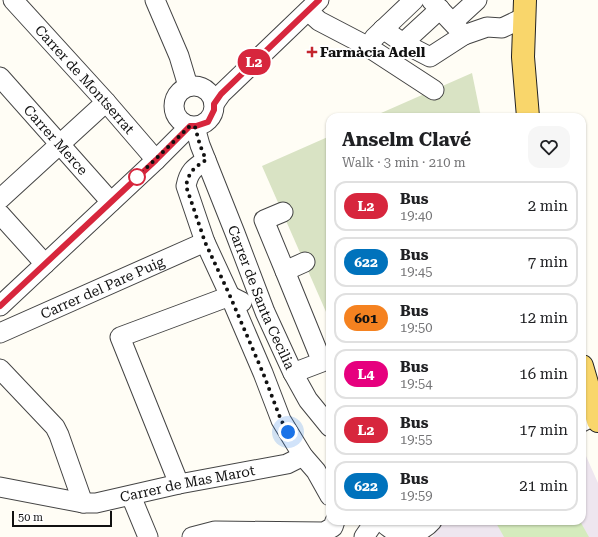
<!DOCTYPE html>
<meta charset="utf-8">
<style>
body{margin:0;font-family:"Roboto Serif",serif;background:#f6f6f6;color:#202124;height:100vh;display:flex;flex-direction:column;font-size:15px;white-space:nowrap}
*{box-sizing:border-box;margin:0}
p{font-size:13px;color:#757577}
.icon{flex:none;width:22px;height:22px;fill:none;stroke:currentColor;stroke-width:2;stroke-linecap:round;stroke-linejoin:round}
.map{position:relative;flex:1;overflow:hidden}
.panel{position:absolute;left:326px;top:113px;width:260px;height:412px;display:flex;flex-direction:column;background:#fff;border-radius:12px;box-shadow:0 1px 3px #0004}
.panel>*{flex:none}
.badge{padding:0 8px;border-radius:13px;font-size:14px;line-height:26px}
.scale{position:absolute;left:12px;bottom:10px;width:100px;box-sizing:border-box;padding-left:4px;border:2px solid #111;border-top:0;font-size:11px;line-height:14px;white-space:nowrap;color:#111;-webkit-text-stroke:3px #fff;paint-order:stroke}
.you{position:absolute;width:20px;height:20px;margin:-10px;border:3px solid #fff;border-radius:50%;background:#1a73e8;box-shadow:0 0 0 6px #1a73e833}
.map>.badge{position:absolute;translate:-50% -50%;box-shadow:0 0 0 2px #fff}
.round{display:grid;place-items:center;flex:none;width:42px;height:42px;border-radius:12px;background:#f6f6f6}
.overview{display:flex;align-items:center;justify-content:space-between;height:68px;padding:0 16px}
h1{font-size:19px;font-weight:700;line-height:30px}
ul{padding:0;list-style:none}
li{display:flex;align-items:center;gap:12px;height:50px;margin:0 8px 6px;padding:0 8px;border:2px solid #e0e0e0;border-radius:12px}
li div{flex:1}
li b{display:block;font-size:15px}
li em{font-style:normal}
li .badge{min-width:44px;font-weight:700;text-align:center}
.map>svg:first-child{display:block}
.industrial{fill:#eee6ef}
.green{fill:#d5ebbd}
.cemetery{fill:#d9e3c4}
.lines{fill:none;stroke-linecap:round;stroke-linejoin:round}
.minor-casing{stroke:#444;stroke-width:21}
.major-casing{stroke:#222;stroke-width:24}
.minor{stroke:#fff;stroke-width:19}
.major{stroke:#f9d66b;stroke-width:22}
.line-casing{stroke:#fff;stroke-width:9}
.line{stroke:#d7263d;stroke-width:6}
.walk{stroke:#111;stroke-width:4;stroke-dasharray:0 7.2}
.poi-dot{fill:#c4262e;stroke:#fff;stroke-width:1.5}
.stop-dot{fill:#fff;stroke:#d7263d;stroke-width:2}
.labels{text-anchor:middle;stroke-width:4;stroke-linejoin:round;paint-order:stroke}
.poi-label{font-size:14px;font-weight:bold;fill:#111;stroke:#fff;text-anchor:start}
.street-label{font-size:14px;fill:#111;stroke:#fff}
</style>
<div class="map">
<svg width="598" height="537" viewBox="0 0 598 537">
<rect width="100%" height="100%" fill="#fffdf5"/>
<path class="industrial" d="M 582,447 L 598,483 L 598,537 L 432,537 L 443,521 L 582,521 Z"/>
<path class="green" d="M 495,521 L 580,521 L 589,537 L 504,537 Z"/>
<path class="cemetery" d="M 472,73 L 481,117 L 372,117 Z
M 330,136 L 330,321 L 262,166 Z"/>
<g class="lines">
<defs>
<g id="minor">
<path id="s1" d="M 13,0 L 106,102 L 156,160"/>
<path d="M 155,0 L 179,56 L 188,86"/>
<path d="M 308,11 L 319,21 L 365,45 L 434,90"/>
<path d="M 453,22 L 477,0"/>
<path d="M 383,29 L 403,43 L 430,57 L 464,35 L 431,0"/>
<path d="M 464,35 L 487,27 L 502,28 L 525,17"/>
<path d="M 374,38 L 414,0"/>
<path d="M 403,43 L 440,9"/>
<path id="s2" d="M 0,77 L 111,202"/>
<circle cx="194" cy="106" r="20"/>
<path d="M 214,104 L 221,94 L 319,0"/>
<path id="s3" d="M 195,127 L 200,145 L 235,233 L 265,312 L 293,373 L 308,400 L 330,427"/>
<path d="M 206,160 C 194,168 189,171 186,186 L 205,242 L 230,296 L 263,373 L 281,420 L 303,456 L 316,471 L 330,496"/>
<path d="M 0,199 L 106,102"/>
<path d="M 283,212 L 264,220 L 285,271 L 305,262"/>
<path d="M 0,214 L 45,264"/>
<path d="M 285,271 L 322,362 L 293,373"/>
<path d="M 0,306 L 156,160 L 190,126"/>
<path id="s4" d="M 0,333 L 205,242"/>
<path d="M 0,369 L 55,427 L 59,435 L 83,503"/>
<path d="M 582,422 L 595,415"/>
<path d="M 179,484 L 120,337 L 230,296 L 242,302"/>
<path id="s5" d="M 0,487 L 83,503 L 96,503 L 179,484 L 287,464 L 303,456"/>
<path d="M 131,496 L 148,537"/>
<path d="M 382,521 C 395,537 418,537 432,521"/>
<path d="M 192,537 L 215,531 L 324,532 L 333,527 L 335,521"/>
<path d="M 364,537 L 375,521"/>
</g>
<path id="major" d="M 525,0 L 523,57 L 528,117
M 582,366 L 598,421"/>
</defs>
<use href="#minor" class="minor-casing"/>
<use href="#major" class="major-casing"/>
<use href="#minor" class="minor"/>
<use href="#major" class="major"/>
</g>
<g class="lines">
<defs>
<path id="line" d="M 0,306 L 156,160 L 190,126 L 196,126 L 208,122 L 214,110 L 214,104 L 221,94 L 319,0"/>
</defs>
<use href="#line" class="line-casing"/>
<use href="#line" class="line"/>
<path class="walk" d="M 137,177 L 190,126 L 195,127 L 200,145 L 206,160 C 194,168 189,171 186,186 L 205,242 L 230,296 L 263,373 L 281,420 L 288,432"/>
</g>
<path class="poi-dot" d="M310 46h4v4h4v4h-4v4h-4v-4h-4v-4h4z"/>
<circle class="stop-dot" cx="137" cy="177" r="8"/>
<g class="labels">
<g class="poi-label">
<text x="320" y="57">Farmàcia Adell</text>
</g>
<g class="street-label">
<text dy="5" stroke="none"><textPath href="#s1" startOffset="107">Carrer de Montserrat</textPath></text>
<text dy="5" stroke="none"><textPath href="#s2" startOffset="84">Carrer Merce</textPath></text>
<text dy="5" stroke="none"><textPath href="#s4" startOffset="112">Carrer del Pare Puig</textPath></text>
<text dy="5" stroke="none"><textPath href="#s3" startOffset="183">Carrer de Santa Cecilia</textPath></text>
<text dy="5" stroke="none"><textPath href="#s5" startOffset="191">Carrer de Mas Marot</textPath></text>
</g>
</g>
</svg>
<div class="scale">50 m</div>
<div class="you" style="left:288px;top:432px"></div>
<b class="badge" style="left:254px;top:62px;background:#d7263d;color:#fff">L2</b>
<section class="panel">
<div class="overview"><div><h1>Anselm Clavé</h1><p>Walk · 3 min · 210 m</p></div><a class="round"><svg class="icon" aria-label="heart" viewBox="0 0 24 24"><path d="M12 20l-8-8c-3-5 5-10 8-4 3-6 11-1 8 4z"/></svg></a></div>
<ul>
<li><span class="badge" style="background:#d7263d;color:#fff">L2</span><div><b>Bus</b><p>19:40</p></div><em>2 min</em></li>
<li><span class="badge" style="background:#0072bc;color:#fff">622</span><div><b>Bus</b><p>19:45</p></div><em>7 min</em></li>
<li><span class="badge" style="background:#f58220;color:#111">601</span><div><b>Bus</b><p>19:50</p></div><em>12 min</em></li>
<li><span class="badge" style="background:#e6007e;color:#fff">L4</span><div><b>Bus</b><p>19:54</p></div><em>16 min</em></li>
<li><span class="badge" style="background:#d7263d;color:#fff">L2</span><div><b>Bus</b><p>19:55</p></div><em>17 min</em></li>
<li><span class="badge" style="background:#0072bc;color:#fff">622</span><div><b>Bus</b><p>19:59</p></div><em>21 min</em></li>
</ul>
</section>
</div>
